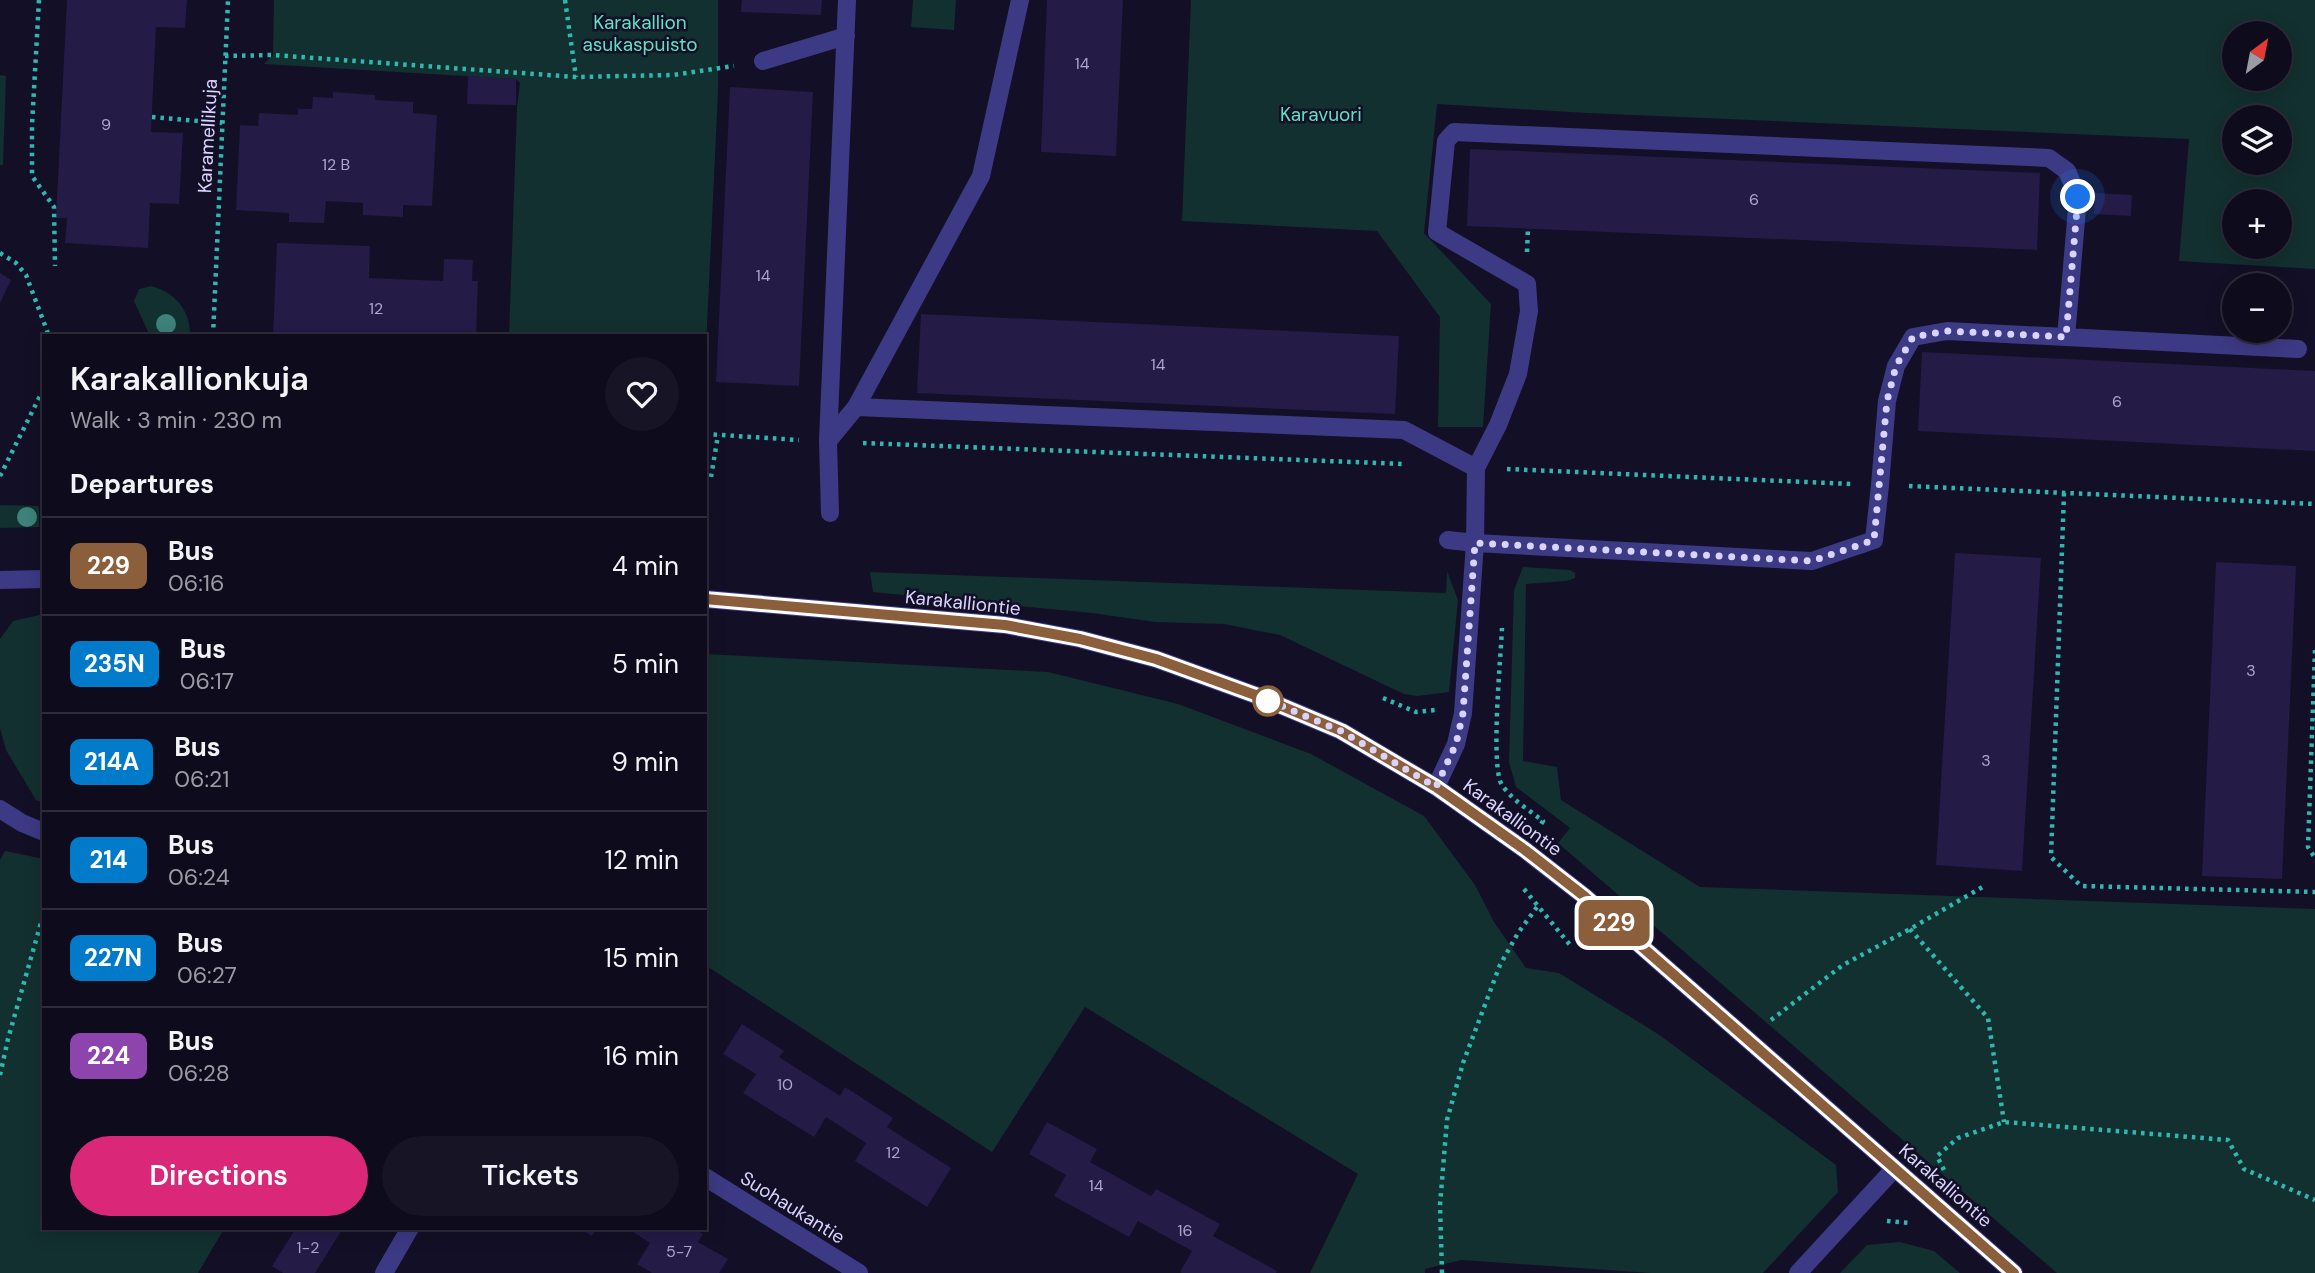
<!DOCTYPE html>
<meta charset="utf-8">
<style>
body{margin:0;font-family:"DM Sans",sans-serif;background:#171425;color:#f1f3f6;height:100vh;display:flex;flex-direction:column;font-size:26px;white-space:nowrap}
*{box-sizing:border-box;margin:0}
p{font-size:23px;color:#9b9ba3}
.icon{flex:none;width:38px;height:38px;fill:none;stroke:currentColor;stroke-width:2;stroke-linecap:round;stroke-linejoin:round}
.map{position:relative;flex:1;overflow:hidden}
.details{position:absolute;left:42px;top:334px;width:665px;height:896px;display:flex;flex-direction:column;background:#0e0b1c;border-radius:0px;box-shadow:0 4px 18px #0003,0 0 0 2px #2e2b3b}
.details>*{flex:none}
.badge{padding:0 14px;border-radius:10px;font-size:24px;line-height:46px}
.needle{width:46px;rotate:32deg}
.fabs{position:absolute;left:2222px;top:21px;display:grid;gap:14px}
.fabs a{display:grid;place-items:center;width:70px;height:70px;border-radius:50%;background:#0e0b1c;box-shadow:0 4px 18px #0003,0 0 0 2px #2e2b3b;font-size:35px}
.you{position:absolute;width:35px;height:35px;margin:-18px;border:5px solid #fff;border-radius:50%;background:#1a73e8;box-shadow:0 0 0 10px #1a73e833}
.map>.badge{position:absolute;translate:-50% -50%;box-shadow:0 0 0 4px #fff}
h2{padding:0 28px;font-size:26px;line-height:63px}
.round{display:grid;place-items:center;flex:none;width:74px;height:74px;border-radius:37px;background:#171425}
.head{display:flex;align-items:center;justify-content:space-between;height:119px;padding:0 28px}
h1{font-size:33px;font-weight:600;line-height:52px}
.primary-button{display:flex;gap:14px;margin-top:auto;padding:14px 28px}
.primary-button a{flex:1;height:80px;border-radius:42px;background:#db2777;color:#fff;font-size:28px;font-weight:600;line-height:80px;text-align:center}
.primary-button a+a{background:#171425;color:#f1f3f6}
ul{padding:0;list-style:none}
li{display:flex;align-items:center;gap:21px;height:98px;padding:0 28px;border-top:2px solid #2e2b3b}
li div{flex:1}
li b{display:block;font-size:26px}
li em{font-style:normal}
li .badge{min-width:77px;font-weight:700;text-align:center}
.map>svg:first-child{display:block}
.green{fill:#12302f;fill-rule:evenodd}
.building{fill:#241b47}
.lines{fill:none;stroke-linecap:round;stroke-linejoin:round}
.path{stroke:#2fb8b0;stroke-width:4.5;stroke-dasharray:3.5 5;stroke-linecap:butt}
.service{stroke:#3d3a85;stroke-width:18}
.minor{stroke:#3d3a85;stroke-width:18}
.tertiary{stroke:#3d3a85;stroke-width:18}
.tree{fill:#3d827b}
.line-casing{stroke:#fff;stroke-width:16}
.line{stroke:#8b5e3c;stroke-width:10}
.walk{stroke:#d9d4ff;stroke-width:7;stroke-dasharray:0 12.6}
.stop-dot{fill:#fff;stroke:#8b5e3c;stroke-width:3.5}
.labels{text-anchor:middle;stroke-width:5;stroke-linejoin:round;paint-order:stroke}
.number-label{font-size:16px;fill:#aca6d1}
.park-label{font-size:19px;fill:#5fe0c0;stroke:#130f26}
.street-label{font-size:19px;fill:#d9d4ff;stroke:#130f26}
</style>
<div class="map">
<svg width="2315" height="1273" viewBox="0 0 2315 1273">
<rect width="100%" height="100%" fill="#130f26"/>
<path class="green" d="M 274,0 L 718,0 L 718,92 L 705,369 L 705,336 L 509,336 L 517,108 L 520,83 L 516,79 L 264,64 L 273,55 Z
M 913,0 L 956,0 L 954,30 L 911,27 Z
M 1191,0 L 2315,0 L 2315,269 L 2179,261 L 2189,139 L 1586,113 L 1437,104 L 1424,233 L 1491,304 L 1483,427 L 1438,427 L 1440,317 L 1377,231 L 1182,221 ZM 2235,33 L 2280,33 L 2280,79 L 2235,79 ZM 2235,117 L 2280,117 L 2280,163 L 2235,163 ZM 2235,201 L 2280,201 L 2280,247 L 2235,247 Z
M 0,75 L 6,76 L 3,165 L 0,165 Z
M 151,286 C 175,292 191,311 190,336 L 150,336 L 134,301 L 139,289 Z
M 0,505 L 39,506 L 39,527 L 0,528 Z
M 1523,567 L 1570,570 L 1575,573 L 1575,578 L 1566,581 L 1526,584 L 1523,761 L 1557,767 L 1561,800 L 1700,887 L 2315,909 L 2315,1273 L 2057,1273 L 1558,843 L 1570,828 L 1516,787 L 1509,762 L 1514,590 Z
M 1447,571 L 1458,600 L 1449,692 L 1417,696 L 1404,694 L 1280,635 L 1224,624 L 1155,622 L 1092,613 L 873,592 L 870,572 L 1446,593 Z
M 44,614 L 44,803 L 36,800 L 6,750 L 0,728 L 0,639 L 13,621 Z
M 705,654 L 1048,672 L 1178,704 L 1311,754 L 1424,816 L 1475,885 L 1494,922 L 1526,968 L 1559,973 L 1658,1034 L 1836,1165 L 1838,1192 L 1763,1273 L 1651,1273 L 1461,1260 L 1425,1269 L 1425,1273 L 1310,1273 L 1358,1174 L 1085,1007 L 992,1152 L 705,965 Z
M 5,851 L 44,859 L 44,1228 L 224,1229 L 198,1273 L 0,1273 L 0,860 Z
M 1900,1242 L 1934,1251 L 1960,1273 L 1840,1273 L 1867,1245 Z"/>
<path class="building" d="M 67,0 L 187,0 L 185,28 L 156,27 L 151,132 L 183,133 L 179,204 L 150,203 L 148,248 L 65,243 L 67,218 L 56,218 Z
M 742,0 L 822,0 L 821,15 L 741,12 Z
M 1047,0 L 1123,0 L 1116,156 L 1041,152 Z
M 468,76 L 516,79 L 516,105 L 467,104 Z
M 730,87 L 813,92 L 799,386 L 716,382 Z
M 333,92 L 375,95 L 375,100 L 413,102 L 413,113 L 437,115 L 432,206 L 403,205 L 403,217 L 363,215 L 363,203 L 326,201 L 324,223 L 289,222 L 289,213 L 236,210 L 240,125 L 258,126 L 259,113 L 298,115 L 298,109 L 312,109 L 313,97 L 333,98 Z
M 1470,149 L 2040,173 L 2037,250 L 1467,226 Z
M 2095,193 L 2132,195 L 2131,216 L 2094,214 Z
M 277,243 L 370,246 L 369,278 L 443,281 L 444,259 L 473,260 L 472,281 L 478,281 L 476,336 L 273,336 Z
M 0,273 L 11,280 L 0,303 Z
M 921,314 L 1399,336 L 1395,414 L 917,393 Z
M 1922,352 L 2315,371 L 2315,451 L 1918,431 Z
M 1955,553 L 2041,558 L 2022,871 L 1936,865 Z
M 2216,562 L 2296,566 L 2282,879 L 2202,876 Z
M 742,1024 L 784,1051 L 779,1057 L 840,1096 L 845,1087 L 893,1118 L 887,1127 L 951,1168 L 927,1207 L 855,1161 L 866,1143 L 826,1117 L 814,1137 L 743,1093 L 756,1074 L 723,1054 Z
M 1047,1122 L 1097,1149 L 1090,1162 L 1151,1196 L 1156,1189 L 1220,1224 L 1213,1236 L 1277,1271 L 1276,1273 L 1182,1273 L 1180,1272 L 1192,1251 L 1138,1221 L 1129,1237 L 1054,1196 L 1066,1175 L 1029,1154 Z
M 296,1228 L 343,1228 L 315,1273 L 283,1273 L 272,1266 Z
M 579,1228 L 597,1228 L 592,1236 Z
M 627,1228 L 693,1228 L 703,1234 L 698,1242 L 728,1259 L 719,1273 L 652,1273 L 637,1264 L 650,1243 Z"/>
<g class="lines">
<path class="path" d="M 39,0 L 32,125 L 32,176 L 54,207 L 55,266
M 565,0 L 576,77
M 225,56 L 273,55 L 576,77 L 673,75 L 734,66
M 152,117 L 222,123
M 1527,252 L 1528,228
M 0,253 L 16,263 L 26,275 L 49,336
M 213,336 L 228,0
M 705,434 L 799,440
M 863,443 L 1404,464
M 1507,469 L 1851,484
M 0,476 L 44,388
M 705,483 L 711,477 L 718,435
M 1909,486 L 2315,504
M 2064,493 L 2051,857 L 2081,886 L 2315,892
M 1502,628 C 1501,655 1490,768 1502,785 C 1512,800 1529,810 1543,821 L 1540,826
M 2315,650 L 2308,847 L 2315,858
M 1383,698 L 1416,712 L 1435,710
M 1524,889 L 1570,945
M 1910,929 L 1988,1018 L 2004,1122
M 1771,1020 L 1843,965 L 1910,929 L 1986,885
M 0,1075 L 8,1039 L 44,912
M 1944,1170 L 1937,1156 L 1958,1138 L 2004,1122 L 2228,1140 L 2244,1169 L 2315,1200
M 1887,1221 L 1909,1223
M 1442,1273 L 1440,1205 L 1447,1120 L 1463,1063 L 1500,965 L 1518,933 L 1537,907"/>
<path class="service" d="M 763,61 L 846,36
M 856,407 L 1404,430 L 1476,468
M 828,441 L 856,407 L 981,176 L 1020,0
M 1880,485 L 1887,401 L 1896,366 L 1913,337 L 1947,331 L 2298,349
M 830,513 L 828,441 L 847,0
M 1448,540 L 1475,543 L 1476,468 L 1498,425 L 1518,374 L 1529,311 L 1527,284 L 1437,232 L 1446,141 L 1454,132 L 2049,158 L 2067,171 L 2078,197 L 2066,337"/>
<path class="minor" d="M 1436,787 L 1456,744 L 1463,713 L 1475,543 L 1812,561 L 1874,540 L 1880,485
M 0,809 L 22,823 L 44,832
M 705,1177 L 859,1273
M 384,1273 L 410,1228
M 1798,1273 L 1894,1169"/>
<path class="tertiary" d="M 0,580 L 44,579
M 705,599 L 1005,625 L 1080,639 L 1156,659 L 1258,696 L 1341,731 L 1436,787 L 1525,850 L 1584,896 L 2014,1273"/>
</g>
<g class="tree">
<circle cx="166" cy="324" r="10"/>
<circle cx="27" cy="517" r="10"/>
</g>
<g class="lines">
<defs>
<path id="line" d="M 705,599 L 1005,625 L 1080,639 L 1156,659 L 1258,696 L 1341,731 L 1436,787 L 1525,850 L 1584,896 L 2014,1273"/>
</defs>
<use href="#line" class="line-casing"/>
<use href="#line" class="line"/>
<path class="walk" d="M 1268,701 L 1258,696 L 1341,731 L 1436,787 L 1456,744 L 1463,713 L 1475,543 L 1812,561 L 1874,540 L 1887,401 L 1896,366 L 1913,337 L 1947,331 L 2066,337 L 2078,197"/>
</g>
<circle class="stop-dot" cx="1268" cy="701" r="14"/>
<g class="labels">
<g class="number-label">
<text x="1082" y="69">14</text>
<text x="106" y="130">9</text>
<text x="336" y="170">12 B</text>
<text x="1754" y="205">6</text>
<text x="763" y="281">14</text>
<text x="376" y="314">12</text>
<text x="1158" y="370">14</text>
<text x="2117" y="407">6</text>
<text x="2251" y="676">3</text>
<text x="1986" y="766">3</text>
<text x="785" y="1090">10</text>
<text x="893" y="1158">12</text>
<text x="1096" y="1191">14</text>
<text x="1185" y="1236">16</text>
<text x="308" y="1253">1-2</text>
<text x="679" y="1257">5-7</text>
</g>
<g class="park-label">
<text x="640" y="29">Karakallion<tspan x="640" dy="22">asukaspuisto</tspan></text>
<text x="1321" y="121">Karavuori</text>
</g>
<g class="street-label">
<text transform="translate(207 136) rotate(-87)" y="7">Karamellikuja</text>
<text transform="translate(963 602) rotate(6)" y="7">Karakalliontie</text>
<text transform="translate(1513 817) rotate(36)" y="7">Karakalliontie</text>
<text transform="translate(1946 1185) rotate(41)" y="7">Karakalliontie</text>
<text transform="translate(793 1207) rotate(32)" y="7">Suohaukantie</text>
</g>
</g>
</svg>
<div class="fabs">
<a><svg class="needle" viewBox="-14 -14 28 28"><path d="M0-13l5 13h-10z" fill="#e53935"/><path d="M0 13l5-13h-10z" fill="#9b9ba3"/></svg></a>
<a><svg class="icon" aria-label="layers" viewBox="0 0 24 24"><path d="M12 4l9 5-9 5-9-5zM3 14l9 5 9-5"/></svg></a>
<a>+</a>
<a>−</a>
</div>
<div class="you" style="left:2078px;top:197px"></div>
<b class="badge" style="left:1614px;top:923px;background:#8b5e3c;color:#fff">229</b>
<section class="details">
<div class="head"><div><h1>Karakallionkuja</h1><p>Walk · 3 min · 230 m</p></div><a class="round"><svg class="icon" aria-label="heart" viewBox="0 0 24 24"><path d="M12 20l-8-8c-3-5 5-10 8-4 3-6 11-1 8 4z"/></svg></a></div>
<h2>Departures</h2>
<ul>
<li><span class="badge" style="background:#8b5e3c;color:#fff">229</span><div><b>Bus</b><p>06:16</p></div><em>4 min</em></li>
<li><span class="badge" style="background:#007ac9;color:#fff">235N</span><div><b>Bus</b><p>06:17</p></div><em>5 min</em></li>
<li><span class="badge" style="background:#007ac9;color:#fff">214A</span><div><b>Bus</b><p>06:21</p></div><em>9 min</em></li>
<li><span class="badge" style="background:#007ac9;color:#fff">214</span><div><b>Bus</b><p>06:24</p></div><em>12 min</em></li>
<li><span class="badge" style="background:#007ac9;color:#fff">227N</span><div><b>Bus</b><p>06:27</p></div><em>15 min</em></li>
<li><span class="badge" style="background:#8e44ad;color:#fff">224</span><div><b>Bus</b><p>06:28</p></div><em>16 min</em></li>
</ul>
<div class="primary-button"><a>Directions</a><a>Tickets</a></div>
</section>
</div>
